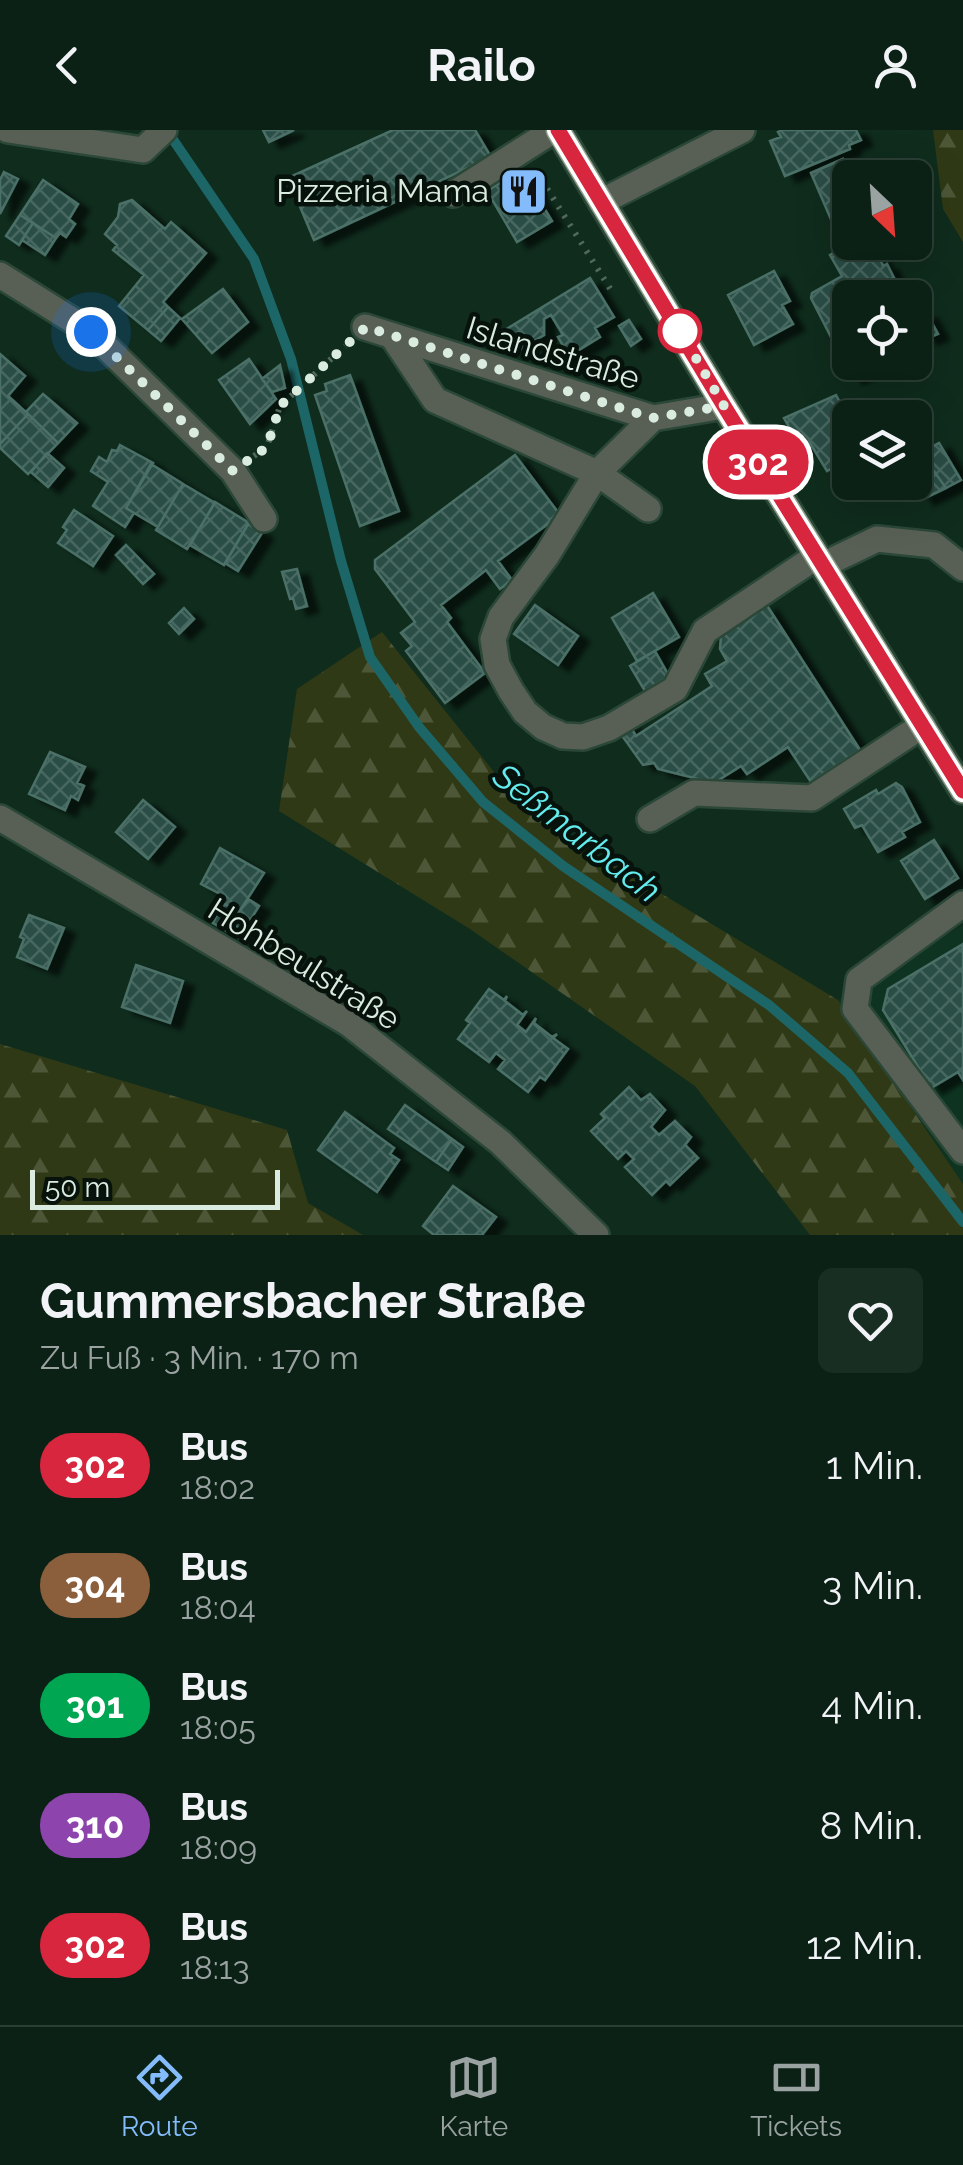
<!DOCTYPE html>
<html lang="de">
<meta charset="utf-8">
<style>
body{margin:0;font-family:Raleway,sans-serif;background:#192e23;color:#f1f3f6;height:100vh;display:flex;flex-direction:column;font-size:38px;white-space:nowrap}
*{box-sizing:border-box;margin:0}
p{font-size:32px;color:#9aa3a1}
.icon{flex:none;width:55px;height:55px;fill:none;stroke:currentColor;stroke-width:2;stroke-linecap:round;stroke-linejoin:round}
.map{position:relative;height:1105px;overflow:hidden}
.panel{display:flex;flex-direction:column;background:#0b2116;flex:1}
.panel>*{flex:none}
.badge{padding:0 20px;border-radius:32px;font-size:35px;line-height:65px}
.needle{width:65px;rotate:155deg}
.tools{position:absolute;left:832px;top:30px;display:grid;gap:20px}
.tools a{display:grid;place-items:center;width:100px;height:100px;border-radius:15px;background:#0b2116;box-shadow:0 10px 40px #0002,0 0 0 2px #2b3e35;font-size:50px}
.scale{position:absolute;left:30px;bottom:25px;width:250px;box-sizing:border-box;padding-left:10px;border:5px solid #daebe0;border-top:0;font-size:28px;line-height:35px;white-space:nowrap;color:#daebe0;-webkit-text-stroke:8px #06120b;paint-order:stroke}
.you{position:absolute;width:50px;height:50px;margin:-25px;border:8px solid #fff;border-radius:50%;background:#1a73e8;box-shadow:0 0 0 15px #1a73e833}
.map>.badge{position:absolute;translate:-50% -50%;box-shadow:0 0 0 5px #fff}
.round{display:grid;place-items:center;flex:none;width:105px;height:105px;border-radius:15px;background:#192e23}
.headline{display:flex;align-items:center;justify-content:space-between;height:170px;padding:0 40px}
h1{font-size:48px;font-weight:700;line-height:75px}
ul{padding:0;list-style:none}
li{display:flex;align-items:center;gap:30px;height:120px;padding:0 40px}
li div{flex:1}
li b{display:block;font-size:38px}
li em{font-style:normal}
li .badge{min-width:110px;font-weight:700;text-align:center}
header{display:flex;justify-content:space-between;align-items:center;height:130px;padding:0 40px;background:#0b2116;font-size:45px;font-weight:700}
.menu{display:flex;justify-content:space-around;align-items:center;height:140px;border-top:2px solid #2b3e35;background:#0b2116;font-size:28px;color:#9aa3a1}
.menu a{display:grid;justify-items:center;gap:5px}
.menu .current{color:#84bcfb}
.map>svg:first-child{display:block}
.built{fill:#0e3421}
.forest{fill:url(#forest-firs)}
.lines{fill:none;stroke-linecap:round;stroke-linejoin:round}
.stream{stroke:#1d6667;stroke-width:10}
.building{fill:url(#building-cross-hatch);stroke:#4b7067;stroke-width:2.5;filter:url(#shadow)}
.minor-casing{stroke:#2b4738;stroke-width:30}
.major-casing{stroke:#2b4738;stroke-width:30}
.path{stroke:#50695b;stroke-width:6;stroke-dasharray:2.5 8;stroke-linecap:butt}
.minor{stroke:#586056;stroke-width:25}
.major{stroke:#899b85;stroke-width:25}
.line-casing{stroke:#fff;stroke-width:22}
.line{stroke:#d7263d;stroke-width:15}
.walk{stroke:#daebe0;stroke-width:10;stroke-dasharray:0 18}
.stop-dot{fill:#fff;stroke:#d7263d;stroke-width:5}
.labels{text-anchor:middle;stroke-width:9;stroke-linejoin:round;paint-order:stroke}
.poi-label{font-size:32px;fill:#daebe0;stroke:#06120b;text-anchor:end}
.street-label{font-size:32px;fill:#daebe0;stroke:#06120b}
.water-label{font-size:35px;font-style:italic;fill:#64ebed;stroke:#06120b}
</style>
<header><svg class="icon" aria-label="back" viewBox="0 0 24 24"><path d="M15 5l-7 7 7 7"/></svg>Railo<svg class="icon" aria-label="person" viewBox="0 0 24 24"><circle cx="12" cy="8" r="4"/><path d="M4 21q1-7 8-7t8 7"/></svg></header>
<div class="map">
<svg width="963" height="1105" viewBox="0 0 963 1105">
<defs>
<pattern id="forest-firs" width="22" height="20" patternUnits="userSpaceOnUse" patternTransform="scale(2.5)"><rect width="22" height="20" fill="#303915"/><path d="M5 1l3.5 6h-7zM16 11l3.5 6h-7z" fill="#4d5637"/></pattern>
<pattern id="building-cross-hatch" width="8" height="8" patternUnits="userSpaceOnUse" patternTransform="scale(2.5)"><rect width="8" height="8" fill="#294d45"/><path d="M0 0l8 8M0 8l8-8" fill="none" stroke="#476760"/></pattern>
<filter id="shadow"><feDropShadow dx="11" dy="6" stdDeviation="2.5" flood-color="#0009"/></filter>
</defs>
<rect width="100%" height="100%" fill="#0f2c1d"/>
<path class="built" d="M 963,795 L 963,1054 L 838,870 Z"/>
<path class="forest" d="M 933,0 L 963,0 L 963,112 L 943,79 Z
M 382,502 L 526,682 L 838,870 L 963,1054 L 963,1105 L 810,1105 L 695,956 L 470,799 L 279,681 L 297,559 Z
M 0,914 L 287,1000 L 308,1073 L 363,1105 L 0,1105 Z"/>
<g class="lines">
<path class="stream" d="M 164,1 L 172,8 L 254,129 L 291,229 L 341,431 L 370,527 L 419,597 L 483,672 L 563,736 L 769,875 L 848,943 L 963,1092"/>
</g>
<path class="building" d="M 263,0 L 294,0 L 269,12 Z
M 393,0 L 475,0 L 491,27 L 314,110 L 288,48 Z
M 782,0 L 856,0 L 861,10 L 849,15 L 850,19 L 785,46 L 770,11 L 781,7 L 778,2 Z
M 843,29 L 851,48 L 850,103 L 839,108 L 811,43 Z
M 521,40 L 552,91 L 517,112 L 487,61 Z
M 4,42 L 18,49 L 0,84 L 0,50 Z
M 43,50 L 78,74 L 69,89 L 75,94 L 66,107 L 60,103 L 56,108 L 20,85 Z
M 132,70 L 165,99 L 171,92 L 206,123 L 163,172 L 168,177 L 148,200 L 119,176 L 144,145 L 113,120 L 117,115 L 105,104 L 118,87 L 120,74 Z
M 20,85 L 33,93 L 19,115 L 6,106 Z
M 33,93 L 56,108 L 45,125 L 22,110 Z
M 854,112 L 861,112 L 870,131 L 879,126 L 883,136 L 887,134 L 904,168 L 850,168 L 850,232 L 882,232 L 852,248 L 811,168 L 812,163 L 842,146 L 830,125 Z
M 774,141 L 790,171 L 782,175 L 793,194 L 754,215 L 728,165 Z
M 590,148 L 614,187 L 595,198 L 600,207 L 569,226 L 558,207 L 563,205 L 551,185 L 544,189 L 544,205 L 521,219 L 515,209 L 512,211 L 505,200 Z
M 223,159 L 248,192 L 212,223 L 182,189 Z
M 168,177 L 180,188 L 161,211 L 148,200 Z
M 926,182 L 938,204 L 926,209 L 915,188 Z
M 629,190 L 641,209 L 631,216 L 619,196 Z
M 0,224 L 25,246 L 8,266 L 28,284 L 0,314 Z
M 249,229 L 276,269 L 250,294 L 219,250 Z
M 280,235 L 285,258 L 272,262 L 262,249 Z
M 350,245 L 399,381 L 360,396 L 315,265 L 327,261 L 325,254 Z
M 43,264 L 77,293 L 58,313 L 26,282 Z
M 836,265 L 850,291 L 847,293 L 850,328 L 827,341 L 810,313 L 801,318 L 784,288 Z
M 28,284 L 58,313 L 28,344 L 0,318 L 0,314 Z
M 939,313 L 961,350 L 946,358 L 921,323 Z
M 120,315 L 153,333 L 126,378 L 134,383 L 125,397 L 93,376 L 108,352 L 91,341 L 99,327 L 107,332 L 112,320 L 117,321 Z
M 47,323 L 64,338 L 48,357 L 31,342 Z
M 921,323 L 946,358 L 923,369 L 914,352 L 915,327 Z
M 515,325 L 560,385 L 498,431 L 512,450 L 500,459 L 486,440 L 441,475 L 451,488 L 447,492 L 485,543 L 445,573 L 406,521 L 412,516 L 401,503 L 415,492 L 375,439 L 375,430 Z
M 151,334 L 183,354 L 158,397 L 126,378 Z
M 183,354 L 215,373 L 187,419 L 156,400 Z
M 215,372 L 249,393 L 224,435 L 190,415 Z
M 74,380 L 113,406 L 93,436 L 58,413 L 67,400 L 63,397 Z
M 248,394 L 262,403 L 238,441 L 225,433 Z
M 126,415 L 154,444 L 143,454 L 116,425 Z
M 297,439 L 307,476 L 296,479 L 293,468 L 290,469 L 282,442 Z
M 653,463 L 679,507 L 637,531 L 612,488 Z
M 766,474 L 860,620 L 811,652 L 788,617 L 747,644 L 741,636 L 714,653 L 658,639 L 654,633 L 643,635 L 618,600 L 628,593 L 636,606 L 712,556 L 705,544 L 727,531 L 720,519 L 721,506 Z
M 535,475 L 578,506 L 558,535 L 514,504 Z
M 184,478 L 194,489 L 179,504 L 169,493 Z
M 655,521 L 669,546 L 645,561 L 630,536 Z
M 50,622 L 85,637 L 77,653 L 84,656 L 78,670 L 71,666 L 65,680 L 29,664 Z
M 896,653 L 902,657 L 920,692 L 902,702 L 905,707 L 878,722 L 862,695 L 855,698 L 844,679 L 876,660 L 878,664 Z
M 143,670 L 175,697 L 148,729 L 116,702 Z
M 934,710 L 958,748 L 925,769 L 901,731 Z
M 220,718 L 264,743 L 239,782 L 223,773 L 226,767 L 201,754 Z
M 248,769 L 259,776 L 239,808 L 213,793 L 223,773 L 239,782 Z
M 29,785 L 64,798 L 47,839 L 17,827 L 24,809 L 20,807 Z
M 963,814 L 963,950 L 958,942 L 931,958 L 883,880 L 888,859 Z
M 136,835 L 183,851 L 170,893 L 122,877 Z
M 489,859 L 504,870 L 507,866 L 505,871 L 523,885 L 527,881 L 517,895 L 526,902 L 536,888 L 534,893 L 552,907 L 557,904 L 553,908 L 568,919 L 545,950 L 540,947 L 528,962 L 498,939 L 505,930 L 496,923 L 489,932 L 458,909 L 470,893 L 466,890 Z
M 629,957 L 641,970 L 650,964 L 665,980 L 651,997 L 659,1005 L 675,991 L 691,1007 L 685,1015 L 698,1028 L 670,1055 L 666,1051 L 652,1065 L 625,1037 L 634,1029 L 626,1021 L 618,1029 L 591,1001 L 605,988 L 601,984 Z
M 405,975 L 452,1009 L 436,1032 L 388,999 Z
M 345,982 L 394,1018 L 390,1024 L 399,1030 L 377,1062 L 318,1020 Z
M 452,1009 L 463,1017 L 448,1040 L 436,1032 Z
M 453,1056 L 496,1087 L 482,1105 L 434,1105 L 423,1096 Z"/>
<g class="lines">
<defs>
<path id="minor" d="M 8,0 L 143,20 L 164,0
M 453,64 L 554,0
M 601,72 L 742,0
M 0,145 L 91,202 L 233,341 L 264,389
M 365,197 L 653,288 L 724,276
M 393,207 L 435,270 L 597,343 L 648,379
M 653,288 L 597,343 L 547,425 L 501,487 L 493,509 L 497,535 L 511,561 L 525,582 L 543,597 L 563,606 L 583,607 L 609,598 L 675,559 L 705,501 L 817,426
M 823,435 L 877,409 L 934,415 L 963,438
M 0,688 L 348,893 L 500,1012 L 596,1105
M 650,689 L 694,663 L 812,668 L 923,595
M 963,774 L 859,850 L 855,879 L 963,1021"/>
<path id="major" d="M 558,0 L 724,276 L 963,661"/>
</defs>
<use href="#minor" class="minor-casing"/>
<use href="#major" class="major-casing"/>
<path class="path" d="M 536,41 L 611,160
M 254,326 L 267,317 L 280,276 L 345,216"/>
<use href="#minor" class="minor"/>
<use href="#major" class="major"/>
</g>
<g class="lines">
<defs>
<path id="line" d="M 558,0 L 724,276 L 963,661"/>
</defs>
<use href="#line" class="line-casing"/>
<use href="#line" class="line"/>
<path class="walk" d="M 91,202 L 233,341 L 267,317 L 280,276 L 366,197 L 652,288 L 724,276 L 680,201"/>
</g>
<defs>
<symbol id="restaurant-square" viewBox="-11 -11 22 22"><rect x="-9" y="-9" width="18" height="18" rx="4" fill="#84bcfb" stroke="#06120b"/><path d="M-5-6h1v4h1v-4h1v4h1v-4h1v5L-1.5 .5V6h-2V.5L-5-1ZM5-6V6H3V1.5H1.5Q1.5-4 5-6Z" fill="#111"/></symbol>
</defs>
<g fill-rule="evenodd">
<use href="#restaurant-square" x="496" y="34" width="55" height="55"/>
</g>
<circle class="stop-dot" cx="680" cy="201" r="20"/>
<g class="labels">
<g class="poi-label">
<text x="489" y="72">Pizzeria Mama</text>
</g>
<g class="street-label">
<text transform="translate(553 223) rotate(17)" y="11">Islandstraße</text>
<text transform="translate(304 834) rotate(32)" y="11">Hohbeulstraße</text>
</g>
<g class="water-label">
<text transform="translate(577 703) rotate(38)" y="12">Seßmarbach</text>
</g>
</g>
</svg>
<div class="tools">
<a><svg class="needle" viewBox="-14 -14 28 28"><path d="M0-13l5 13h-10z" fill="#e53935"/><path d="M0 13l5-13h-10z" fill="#9aa3a1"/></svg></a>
<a><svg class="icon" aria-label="locate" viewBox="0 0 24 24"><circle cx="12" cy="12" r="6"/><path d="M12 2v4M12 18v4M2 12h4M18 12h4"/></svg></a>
<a><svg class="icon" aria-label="layers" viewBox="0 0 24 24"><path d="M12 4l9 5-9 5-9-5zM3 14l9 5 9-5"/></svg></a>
</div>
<div class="scale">50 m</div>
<div class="you" style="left:91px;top:202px"></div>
<b class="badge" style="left:758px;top:332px;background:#d7263d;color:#fff">302</b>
</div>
<section class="panel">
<div class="headline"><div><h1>Gummersbacher Straße</h1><p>Zu Fuß · 3 Min. · 170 m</p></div><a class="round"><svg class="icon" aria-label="heart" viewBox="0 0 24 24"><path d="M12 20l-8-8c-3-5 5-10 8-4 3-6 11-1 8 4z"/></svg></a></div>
<ul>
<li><span class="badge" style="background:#d7263d;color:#fff">302</span><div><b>Bus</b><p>18:02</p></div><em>1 Min.</em></li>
<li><span class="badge" style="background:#8b5e3c;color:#fff">304</span><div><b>Bus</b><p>18:04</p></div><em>3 Min.</em></li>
<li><span class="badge" style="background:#00a651;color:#fff">301</span><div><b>Bus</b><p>18:05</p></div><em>4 Min.</em></li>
<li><span class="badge" style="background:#8e44ad;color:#fff">310</span><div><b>Bus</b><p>18:09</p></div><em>8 Min.</em></li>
<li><span class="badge" style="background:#d7263d;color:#fff">302</span><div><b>Bus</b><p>18:13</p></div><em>12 Min.</em></li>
</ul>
</section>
<nav class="menu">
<a class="current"><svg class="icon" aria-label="directions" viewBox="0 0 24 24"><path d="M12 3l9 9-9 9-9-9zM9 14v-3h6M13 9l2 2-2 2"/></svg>Route</a>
<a><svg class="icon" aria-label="map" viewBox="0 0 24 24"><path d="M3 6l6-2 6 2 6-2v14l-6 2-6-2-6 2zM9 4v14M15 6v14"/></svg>Karte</a>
<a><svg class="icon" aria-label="tickets" viewBox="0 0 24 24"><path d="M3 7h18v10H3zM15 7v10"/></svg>Tickets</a>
</nav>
